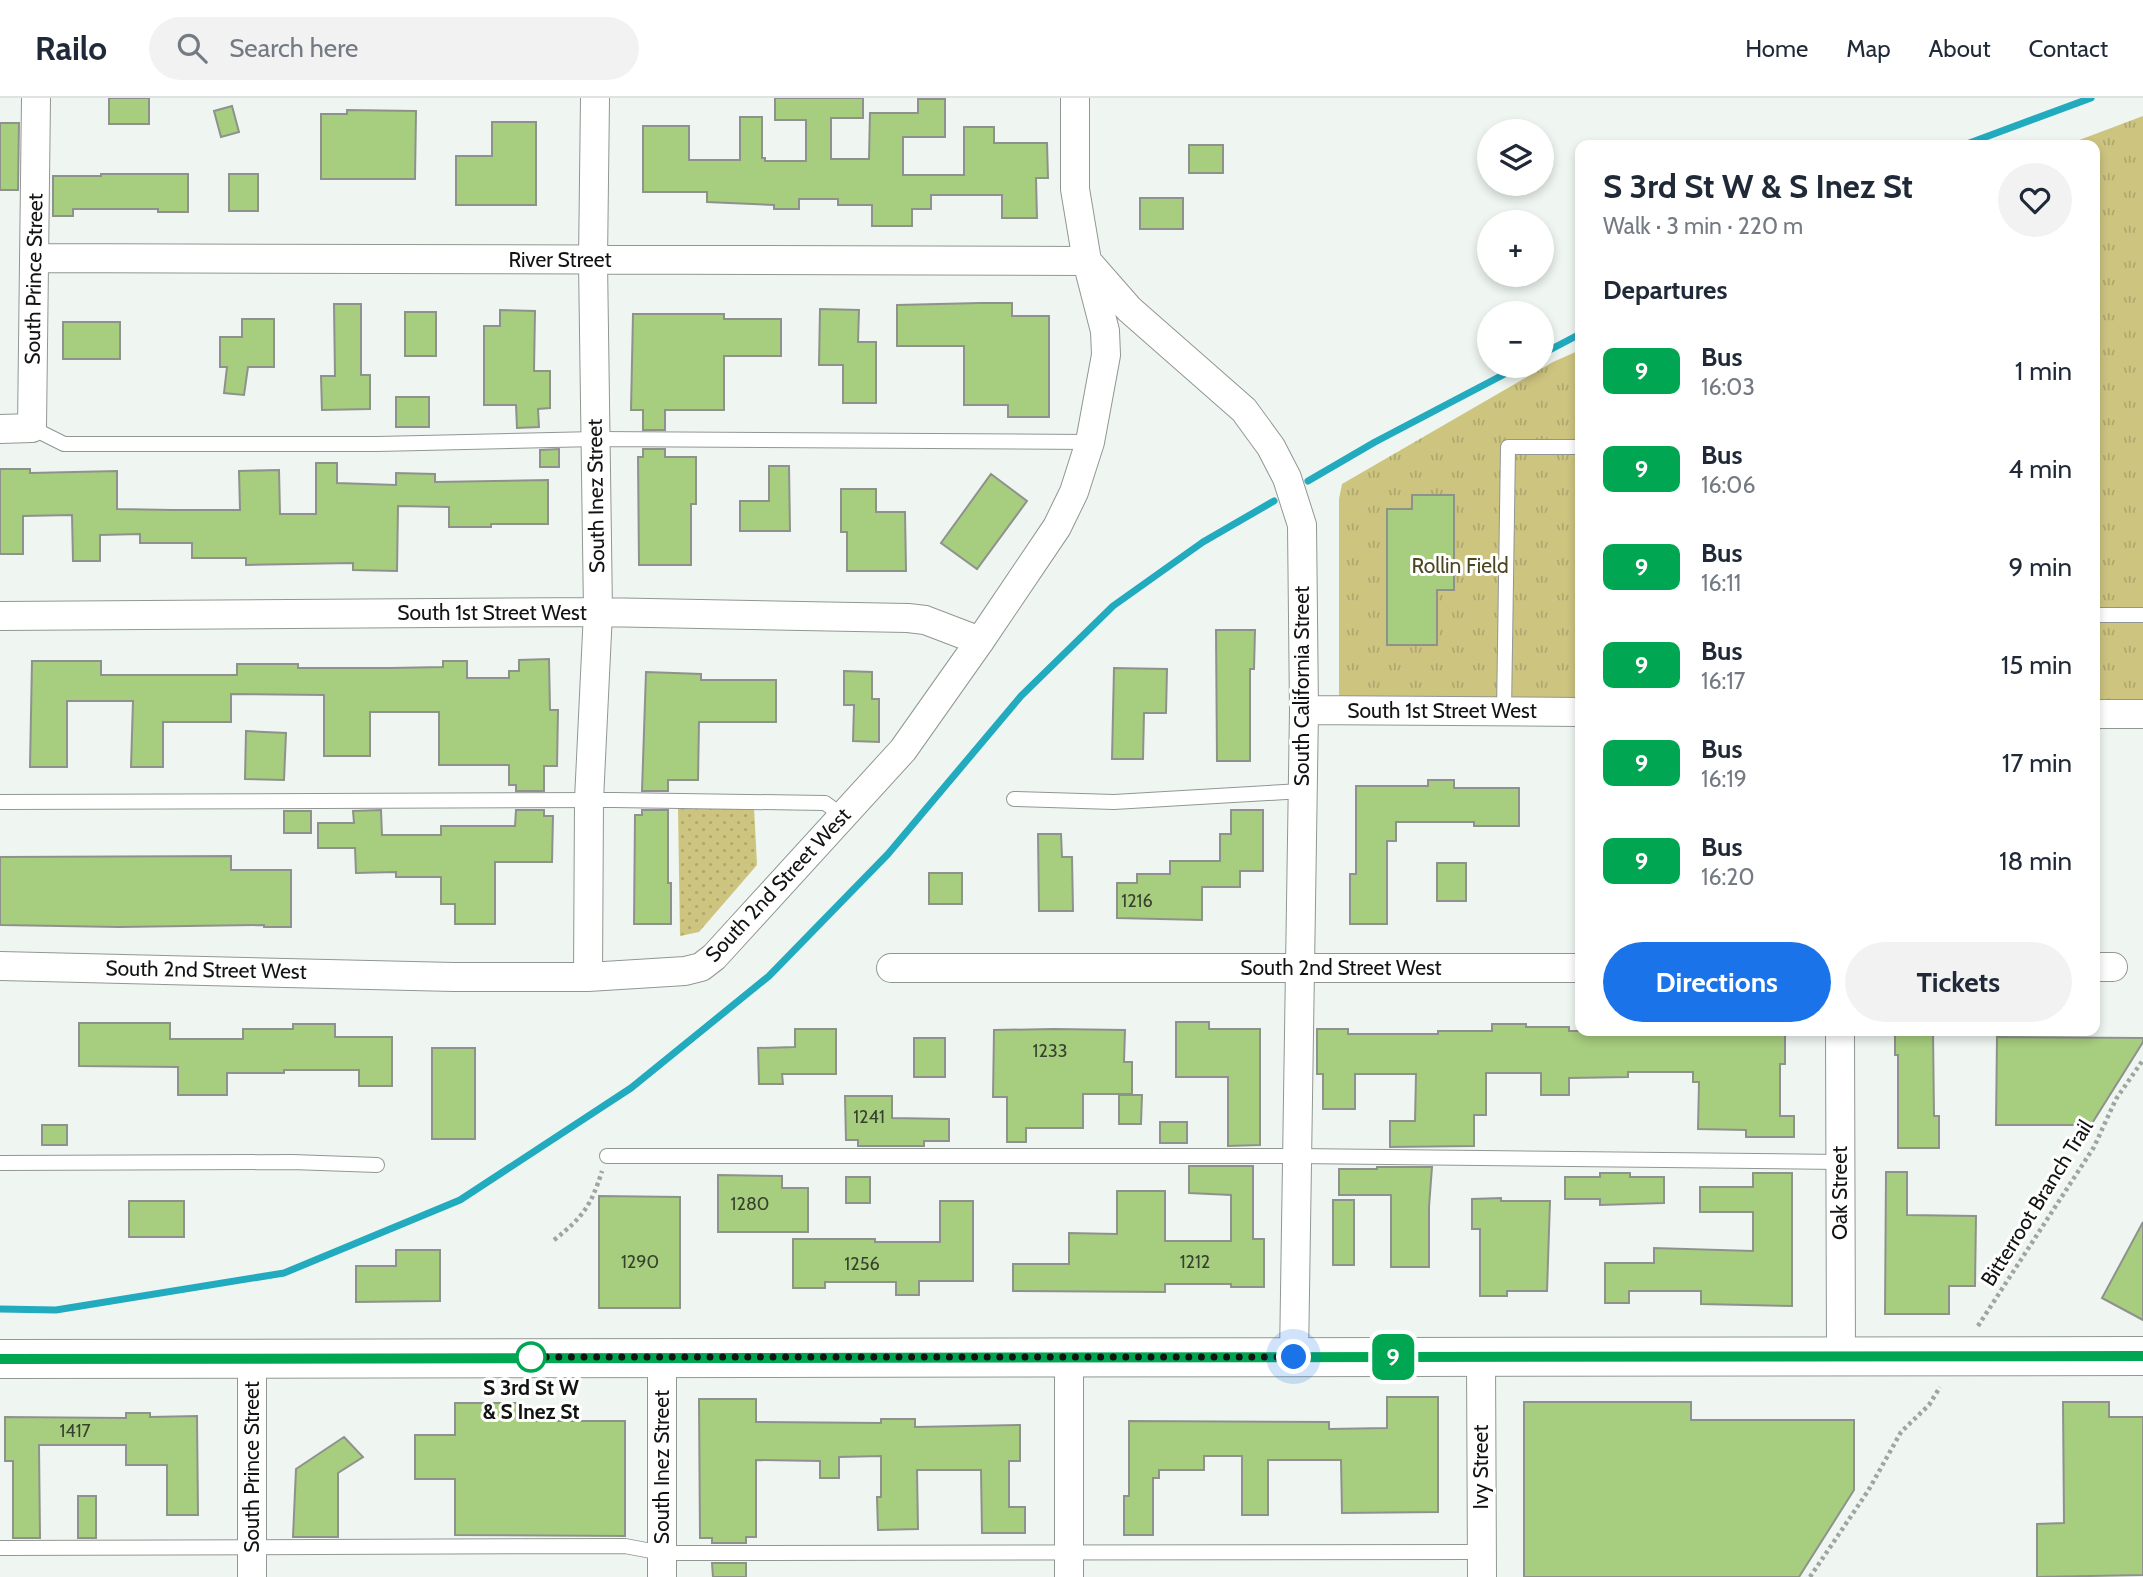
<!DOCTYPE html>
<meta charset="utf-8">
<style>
body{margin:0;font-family:Cabin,sans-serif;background:#f2f2f3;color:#1f2937;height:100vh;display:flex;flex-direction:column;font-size:26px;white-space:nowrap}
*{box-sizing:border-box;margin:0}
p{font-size:23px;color:#747a83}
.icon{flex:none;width:38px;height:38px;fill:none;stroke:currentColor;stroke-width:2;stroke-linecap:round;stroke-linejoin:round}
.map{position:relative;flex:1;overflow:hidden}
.side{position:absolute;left:1575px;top:42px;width:525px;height:896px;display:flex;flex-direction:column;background:#fff;border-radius:14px;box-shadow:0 4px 10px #0003}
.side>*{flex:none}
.badge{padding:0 14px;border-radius:10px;font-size:24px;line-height:46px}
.fabs{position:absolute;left:1477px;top:21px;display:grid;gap:14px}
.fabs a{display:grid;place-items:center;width:77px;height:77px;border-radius:50%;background:#fff;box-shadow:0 4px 10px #0003;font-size:35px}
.you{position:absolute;width:35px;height:35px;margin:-18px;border:5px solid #fff;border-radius:50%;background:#1a73e8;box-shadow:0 0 0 10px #1a73e833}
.map>.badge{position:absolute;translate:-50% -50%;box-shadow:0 0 0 4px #fff}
h2{padding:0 28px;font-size:26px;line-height:63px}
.round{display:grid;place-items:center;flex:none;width:74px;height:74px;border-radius:37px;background:#f2f2f3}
.overview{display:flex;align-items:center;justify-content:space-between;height:119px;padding:0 28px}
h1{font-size:33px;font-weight:700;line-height:52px}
.action{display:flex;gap:14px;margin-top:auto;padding:14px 28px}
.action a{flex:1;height:80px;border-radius:42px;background:#1a73e8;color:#fff;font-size:28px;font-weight:700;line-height:80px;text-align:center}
.action a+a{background:#f2f2f3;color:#1f2937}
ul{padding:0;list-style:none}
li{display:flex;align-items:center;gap:21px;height:98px;padding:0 28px}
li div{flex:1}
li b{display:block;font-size:26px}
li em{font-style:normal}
li .badge{min-width:77px;font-weight:700;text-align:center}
header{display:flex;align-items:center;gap:42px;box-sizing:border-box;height:98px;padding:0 35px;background:#fff;border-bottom:2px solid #e0e1e3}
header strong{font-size:33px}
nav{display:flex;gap:38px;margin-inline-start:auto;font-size:24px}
.search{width:490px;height:63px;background:#f2f2f3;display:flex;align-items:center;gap:18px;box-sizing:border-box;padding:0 24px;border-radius:38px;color:#747a83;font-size:26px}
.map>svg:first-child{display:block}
.park{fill:url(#park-tufts)}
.garden{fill:url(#garden-dots)}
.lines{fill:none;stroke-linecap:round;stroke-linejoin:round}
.stream{stroke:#22aabf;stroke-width:7}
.building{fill:#a7cd7f;stroke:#8f928c;stroke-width:2}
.service-casing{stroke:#909792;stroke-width:16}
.minor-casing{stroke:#909792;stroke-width:30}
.secondary-casing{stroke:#909792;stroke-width:40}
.path{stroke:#a0a5a1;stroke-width:4.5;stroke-dasharray:3.5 3.5;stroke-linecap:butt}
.service{stroke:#fff;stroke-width:14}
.minor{stroke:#fff;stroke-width:28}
.secondary{stroke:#fff;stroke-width:38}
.line-casing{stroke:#fff;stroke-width:16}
.line{stroke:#00a651;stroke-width:10}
.walk{stroke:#121412;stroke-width:7;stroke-dasharray:0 12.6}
.stop-dot{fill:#fff;stroke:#00a651;stroke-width:3.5}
.labels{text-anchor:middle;stroke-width:6;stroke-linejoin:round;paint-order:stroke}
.number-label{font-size:18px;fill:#37422d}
.street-label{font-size:21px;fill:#121412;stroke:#fff}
.park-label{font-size:21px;fill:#4c4721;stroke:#fff}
.stop-label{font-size:21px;font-weight:bold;fill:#121412;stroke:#fff}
</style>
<header>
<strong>Railo</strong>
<div class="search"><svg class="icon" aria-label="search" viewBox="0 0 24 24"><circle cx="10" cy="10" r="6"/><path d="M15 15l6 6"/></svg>Search here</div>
<nav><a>Home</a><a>Map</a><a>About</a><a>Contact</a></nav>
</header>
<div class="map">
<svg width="2143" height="1479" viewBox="0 0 2143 1479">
<defs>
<pattern id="park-tufts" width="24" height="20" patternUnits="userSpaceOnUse" patternTransform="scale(1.75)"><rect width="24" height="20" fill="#cdc480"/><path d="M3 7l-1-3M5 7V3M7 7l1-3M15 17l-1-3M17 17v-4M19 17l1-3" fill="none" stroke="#afa86e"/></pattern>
<pattern id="garden-dots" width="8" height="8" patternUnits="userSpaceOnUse" patternTransform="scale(1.75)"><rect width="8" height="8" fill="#cdc480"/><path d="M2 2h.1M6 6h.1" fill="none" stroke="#afa86e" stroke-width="1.8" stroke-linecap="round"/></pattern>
</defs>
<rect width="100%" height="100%" fill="#eff6f1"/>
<path class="park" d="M 2143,18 L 2143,604 L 2095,603 L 2095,47 L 2066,47 Z
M 1580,252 L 1580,601 L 1339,600 L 1339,401 L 1342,386 L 1553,264 Z"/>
<path class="garden" d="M 678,709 L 754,709 L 757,767 L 699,834 L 680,838 Z"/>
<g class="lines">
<path class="stream" d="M 1964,47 L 2091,0
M 1542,256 L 1580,236
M 1308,383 L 1375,344 L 1520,268
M 0,1211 L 56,1212 L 284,1175 L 460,1102 L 631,990 L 769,878 L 888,756 L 1021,598 L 1113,508 L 1203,444 L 1274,403"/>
</g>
<path class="building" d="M 109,0 L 149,0 L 149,26 L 109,26 Z
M 775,0 L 863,0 L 863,20 L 831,20 L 831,61 L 869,61 L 870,15 L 918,15 L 918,1 L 945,1 L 945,39 L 903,39 L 903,77 L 964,77 L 964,29 L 994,29 L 994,45 L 1047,45 L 1048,80 L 1036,80 L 1037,120 L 1002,120 L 1002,97 L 931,97 L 931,111 L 912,111 L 912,128 L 872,128 L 872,107 L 838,107 L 838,101 L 799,101 L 799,111 L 774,111 L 774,107 L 707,104 L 707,94 L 643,94 L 643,28 L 689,28 L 689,62 L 740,62 L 740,19 L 762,19 L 762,60 L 765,60 L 765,63 L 806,63 L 806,22 L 775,22 Z
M 232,8 L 239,34 L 221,39 L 214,13 Z
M 347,12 L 416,13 L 415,81 L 321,81 L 321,16 L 347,16 Z
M 492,24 L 536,24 L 536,107 L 456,107 L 456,58 L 492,58 Z
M 0,25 L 19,25 L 18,92 L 0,92 Z
M 1189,47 L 1223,47 L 1223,75 L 1189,75 Z
M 101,76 L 188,76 L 188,114 L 158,114 L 158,111 L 73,111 L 73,118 L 53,118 L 53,78 L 101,78 Z
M 229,76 L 258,76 L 258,113 L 229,113 Z
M 1140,100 L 1183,100 L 1183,131 L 1140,131 Z
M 980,205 L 1012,205 L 1012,218 L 1049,218 L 1049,319 L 1008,319 L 1008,307 L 964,307 L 964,248 L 897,248 L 897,207 Z
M 334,206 L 361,206 L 361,277 L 370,277 L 370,311 L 322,312 L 321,278 L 335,278 Z
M 820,211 L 859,212 L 858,244 L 876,244 L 876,305 L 843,305 L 843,267 L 819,267 Z
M 500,212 L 535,213 L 534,273 L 550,273 L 550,310 L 538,311 L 539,329 L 517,330 L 516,307 L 484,307 L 484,228 L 500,228 Z
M 405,214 L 436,214 L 436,258 L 405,258 Z
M 633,216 L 724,216 L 724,221 L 781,221 L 781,258 L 724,258 L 724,312 L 665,312 L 665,332 L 643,332 L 643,312 L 631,312 Z
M 242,221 L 274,221 L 274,269 L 248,269 L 244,297 L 224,295 L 227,269 L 220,269 L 220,239 L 242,239 Z
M 63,224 L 120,224 L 120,261 L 63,261 Z
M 396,299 L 429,299 L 429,329 L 396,329 Z
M 559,351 L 559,369 L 540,369 L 540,352 Z
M 643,351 L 665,351 L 665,359 L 696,359 L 696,406 L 691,406 L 691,467 L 639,467 L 638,359 L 643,359 Z
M 316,365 L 337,365 L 337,385 L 396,387 L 396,375 L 435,376 L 435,384 L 548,382 L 548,426 L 491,426 L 491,429 L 449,429 L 449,409 L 398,408 L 397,473 L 353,472 L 353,465 L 246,467 L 246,460 L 192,460 L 192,445 L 140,445 L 140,436 L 100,437 L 100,463 L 73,463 L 72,417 L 23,418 L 23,456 L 0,456 L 0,371 L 30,371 L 30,375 L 117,373 L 117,411 L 173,412 L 240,412 L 239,373 L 279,372 L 280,416 L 316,416 Z
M 769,368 L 789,368 L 790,433 L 740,433 L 740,403 L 769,403 Z
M 991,376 L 1027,403 L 977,471 L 941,445 Z
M 841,391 L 876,391 L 876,414 L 905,414 L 906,473 L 847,473 L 847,434 L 841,434 Z
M 1412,397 L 1454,397 L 1454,492 L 1437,492 L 1437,547 L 1387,547 L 1387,411 L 1412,411 Z
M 1216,532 L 1255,532 L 1254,571 L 1250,571 L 1250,663 L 1217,663 Z
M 549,561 L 550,612 L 558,612 L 557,668 L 544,668 L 544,693 L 516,693 L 516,687 L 509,687 L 509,667 L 439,667 L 439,614 L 370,614 L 370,658 L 324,658 L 324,597 L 231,596 L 231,624 L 163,624 L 163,669 L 131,669 L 133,603 L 67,603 L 67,669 L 30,669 L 32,563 L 101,563 L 101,577 L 237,577 L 237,566 L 298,566 L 298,570 L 390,570 L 443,569 L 443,563 L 467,563 L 467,580 L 509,580 L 509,573 L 519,573 L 519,562 Z
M 1114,570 L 1167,571 L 1166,615 L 1144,615 L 1143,661 L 1112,661 Z
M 844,573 L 872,574 L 872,601 L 879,601 L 879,644 L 853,643 L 854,607 L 844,607 Z
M 646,574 L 701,576 L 701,582 L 776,582 L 776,624 L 699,624 L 698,682 L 668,682 L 668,693 L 642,693 Z
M 246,633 L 286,635 L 284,682 L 245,681 Z
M 1428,682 L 1454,682 L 1454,690 L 1519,690 L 1519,728 L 1474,728 L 1474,724 L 1396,724 L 1396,743 L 1387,743 L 1387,826 L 1350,826 L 1350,776 L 1356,776 L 1356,688 L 1428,688 Z
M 381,712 L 382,737 L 441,737 L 441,728 L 515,728 L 516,712 L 544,712 L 544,718 L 553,718 L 552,764 L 495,764 L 495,826 L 455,826 L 455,806 L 441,806 L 441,779 L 396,779 L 396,774 L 356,775 L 355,750 L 318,750 L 318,725 L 354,725 L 353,713 Z
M 642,712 L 668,712 L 668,785 L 671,785 L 671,826 L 634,826 L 635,717 L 642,717 Z
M 1231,712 L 1263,712 L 1263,773 L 1240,773 L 1240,789 L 1202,789 L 1202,822 L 1117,820 L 1117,785 L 1137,785 L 1137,776 L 1170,776 L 1170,763 L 1220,763 L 1220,736 L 1231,736 Z
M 284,713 L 311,713 L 311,735 L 284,735 Z
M 1038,736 L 1061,736 L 1062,759 L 1072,759 L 1073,813 L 1039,813 Z
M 231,758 L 231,772 L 291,772 L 291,829 L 264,829 L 264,827 L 119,829 L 0,827 L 0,759 Z
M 1437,765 L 1466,765 L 1466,803 L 1437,803 Z
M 929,775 L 962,775 L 962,806 L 929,806 Z
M 1176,924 L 1209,924 L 1209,931 L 1260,931 L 1260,1047 L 1228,1048 L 1228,979 L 1176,979 Z
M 79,925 L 170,925 L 170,941 L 243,941 L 243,931 L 293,931 L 293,926 L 335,926 L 335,939 L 392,939 L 392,988 L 359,988 L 359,972 L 284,972 L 284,975 L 227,975 L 227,997 L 178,997 L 178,969 L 79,968 Z
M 1492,926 L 1526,926 L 1526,929 L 1569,929 L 1569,933 L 1785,933 L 1785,966 L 1780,966 L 1780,1018 L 1794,1018 L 1794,1039 L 1746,1039 L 1746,1032 L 1698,1031 L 1699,984 L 1693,984 L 1693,974 L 1628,974 L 1628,979 L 1569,980 L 1569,997 L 1541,997 L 1541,975 L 1486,975 L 1486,1017 L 1474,1017 L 1474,1048 L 1390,1049 L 1390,1023 L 1415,1023 L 1416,976 L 1355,976 L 1355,1011 L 1323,1011 L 1323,976 L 1317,976 L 1317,931 L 1348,931 L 1348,936 L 1438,936 L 1438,933 L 1492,933 Z
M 795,931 L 836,931 L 836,976 L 782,976 L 783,986 L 759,986 L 758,950 L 795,949 Z
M 1053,931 L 1125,932 L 1124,964 L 1132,964 L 1132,996 L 1083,996 L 1083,1030 L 1026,1030 L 1026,1044 L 1007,1044 L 1007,999 L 993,999 L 994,932 Z
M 1895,933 L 1933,933 L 1934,1018 L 1939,1018 L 1939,1050 L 1898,1050 L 1898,957 L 1895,957 Z
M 1997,939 L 2143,940 L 2143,944 L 2091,1027 L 1996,1027 Z
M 914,940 L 945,940 L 945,979 L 914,979 Z
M 432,950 L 475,950 L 475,1041 L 432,1041 Z
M 1119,997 L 1142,997 L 1141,1026 L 1119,1026 Z
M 845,998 L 892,998 L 892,1020 L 949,1021 L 949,1043 L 924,1043 L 924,1048 L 858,1048 L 858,1042 L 846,1042 Z
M 1160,1024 L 1187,1024 L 1187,1045 L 1160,1045 Z
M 42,1027 L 67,1027 L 67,1047 L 42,1047 Z
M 1189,1068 L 1253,1068 L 1253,1141 L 1264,1141 L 1264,1189 L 1231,1189 L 1231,1186 L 1165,1186 L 1165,1194 L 1013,1193 L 1013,1166 L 1069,1166 L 1069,1135 L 1117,1136 L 1117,1093 L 1165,1093 L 1165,1143 L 1231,1143 L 1231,1097 L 1189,1095 Z
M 1377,1069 L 1432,1069 L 1429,1109 L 1429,1169 L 1391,1169 L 1391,1097 L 1339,1097 L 1339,1071 L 1377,1071 Z
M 1886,1074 L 1907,1074 L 1907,1117 L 1976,1118 L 1975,1188 L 1949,1188 L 1949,1216 L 1885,1216 Z
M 1600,1075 L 1630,1075 L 1630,1079 L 1664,1079 L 1664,1105 L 1600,1107 L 1600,1101 L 1565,1101 L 1565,1079 L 1600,1079 Z
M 1753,1075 L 1792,1075 L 1792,1208 L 1701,1206 L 1701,1193 L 1629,1193 L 1629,1205 L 1605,1205 L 1605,1165 L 1654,1165 L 1654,1150 L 1753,1153 L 1753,1114 L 1700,1114 L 1700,1089 L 1753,1089 Z
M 718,1077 L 782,1078 L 782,1090 L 808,1090 L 808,1134 L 718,1134 Z
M 846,1079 L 870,1079 L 870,1105 L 846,1105 Z
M 599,1098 L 680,1099 L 680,1210 L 599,1210 Z
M 1501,1100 L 1501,1103 L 1550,1103 L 1547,1193 L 1507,1193 L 1507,1198 L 1480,1198 L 1480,1131 L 1472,1131 L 1472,1101 Z
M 1333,1102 L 1354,1102 L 1354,1167 L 1333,1167 Z
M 129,1103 L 184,1103 L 184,1139 L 129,1139 Z
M 940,1103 L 973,1103 L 973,1183 L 919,1183 L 919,1197 L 896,1197 L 896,1184 L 825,1184 L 825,1190 L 793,1190 L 793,1141 L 875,1141 L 875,1144 L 940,1144 Z
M 2143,1124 L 2143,1222 L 2102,1200 Z
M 396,1152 L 440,1152 L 440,1203 L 356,1204 L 356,1168 L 396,1168 Z
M 1387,1299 L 1438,1299 L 1438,1414 L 1342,1415 L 1341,1362 L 1268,1362 L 1268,1417 L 1242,1417 L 1242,1358 L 1204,1358 L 1204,1372 L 1159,1372 L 1159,1380 L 1153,1380 L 1153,1437 L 1124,1437 L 1124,1398 L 1129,1398 L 1129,1323 L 1329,1324 L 1329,1331 L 1387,1330 Z
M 699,1301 L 756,1301 L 756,1324 L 881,1325 L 881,1321 L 915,1321 L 915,1329 L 1020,1327 L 1020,1363 L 1009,1363 L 1009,1409 L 1025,1409 L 1025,1435 L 982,1435 L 981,1372 L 917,1372 L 918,1431 L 878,1432 L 877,1399 L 881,1399 L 881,1358 L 839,1359 L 839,1380 L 820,1380 L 820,1363 L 756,1362 L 756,1439 L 746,1439 L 746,1445 L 712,1445 L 712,1440 L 700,1440 Z
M 1524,1304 L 1691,1304 L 1691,1322 L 1854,1322 L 1854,1392 L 1799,1479 L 1524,1479 Z
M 2063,1304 L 2109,1304 L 2109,1319 L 2143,1319 L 2143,1477 L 2037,1479 L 2037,1426 L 2064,1425 Z
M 455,1305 L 522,1305 L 522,1323 L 625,1323 L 625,1438 L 455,1437 L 455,1381 L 415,1381 L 415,1337 L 455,1337 Z
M 126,1315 L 150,1315 L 150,1319 L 197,1318 L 198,1417 L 167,1417 L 167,1367 L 126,1367 L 126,1347 L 39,1347 L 40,1440 L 13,1440 L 13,1363 L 5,1363 L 5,1319 L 126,1320 Z
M 344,1339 L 363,1359 L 338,1375 L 338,1439 L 293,1439 L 296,1371 Z
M 78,1398 L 96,1398 L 96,1440 L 78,1440 Z
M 712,1465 L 746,1465 L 746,1479 L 713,1479 Z"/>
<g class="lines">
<defs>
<path id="service" d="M 32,330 L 64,346 L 377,346 L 596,341 L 1090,344
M 2095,517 L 2143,517
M 1504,614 L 1508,349 L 1580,349
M 1014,701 L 1114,704 L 1302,693
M 0,704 L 614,702 L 825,705 L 843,718
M 607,1058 L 1296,1058 L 1840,1064
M 0,1065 L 292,1064 L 377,1067
M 0,1450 L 625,1448 L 662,1455 L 1482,1454"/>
<path id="minor" d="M 1075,0 L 1075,91 L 1087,163 L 1129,211 L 1244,312 L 1271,349 L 1287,380 L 1302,427 L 1304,612 L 1294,1259
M 0,331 L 32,330 L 36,0
M 0,518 L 598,514 L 908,520 L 925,522 L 980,543
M 1304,612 L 1580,614
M 2095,616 L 2143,616
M 0,868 L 454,879 L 588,879 L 685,873 L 701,869 L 714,859 L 903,652 L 980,543 L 1057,429 L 1074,394 L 1090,344 L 1106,257 L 1105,233 L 1087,163 L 34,160
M 2095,869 L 2113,869
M 891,870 L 1580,870
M 588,879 L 589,702 L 598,514 L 593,163 L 595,0
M 1840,933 L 1841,1257
M 662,1259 L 662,1479
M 1481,1259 L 1482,1479
M 252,1479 L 252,1259
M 1069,1479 L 1069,1260"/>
<path id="secondary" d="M 0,1261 L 2143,1258"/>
</defs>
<use href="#service" class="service-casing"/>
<use href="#minor" class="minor-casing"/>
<use href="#secondary" class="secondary-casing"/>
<path class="path" d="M 554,1142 C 583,1119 591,1108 602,1073
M 1978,1228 L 2094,1049 L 2116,1001 L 2143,962
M 1810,1479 L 1868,1393 L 1901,1334 L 1929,1307 L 1940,1289"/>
<use href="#service" class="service"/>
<use href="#minor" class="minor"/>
<use href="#secondary" class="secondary"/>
</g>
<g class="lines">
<defs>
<path id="line" d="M 0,1261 L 2143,1258"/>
</defs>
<use href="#line" class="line-casing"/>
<use href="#line" class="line"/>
<path class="walk" d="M 531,1259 L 526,1259 L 1294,1259"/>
</g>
<circle class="stop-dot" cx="531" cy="1259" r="14"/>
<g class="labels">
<g class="number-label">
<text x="1137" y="809">1216</text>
<text x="1050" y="959">1233</text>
<text x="869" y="1025">1241</text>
<text x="750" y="1112">1280</text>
<text x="640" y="1170">1290</text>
<text x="1195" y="1170">1212</text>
<text x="862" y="1172">1256</text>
<text x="75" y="1339">1417</text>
</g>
<g class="street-label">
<text x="560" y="169">River Street</text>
<text transform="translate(34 181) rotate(-89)" y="7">South Prince Street</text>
<text transform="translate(596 398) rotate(-91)" y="7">South Inez Street</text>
<text x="492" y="522">South 1st Street West</text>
<text transform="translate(1302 588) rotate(-90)" y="7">South California Street</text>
<text x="1442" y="620">South 1st Street West</text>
<text transform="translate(778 787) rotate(-47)" y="7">South 2nd Street West</text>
<text x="1341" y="877">South 2nd Street West</text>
<text transform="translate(206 872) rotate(1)" y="7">South 2nd Street West</text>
<text transform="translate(1840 1095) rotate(-90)" y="7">Oak Street</text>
<text transform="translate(2037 1105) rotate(-58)" y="7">Bitterroot Branch Trail</text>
<text transform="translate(252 1369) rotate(-90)" y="7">South Prince Street</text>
<text transform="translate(662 1369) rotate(-90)" y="7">South Inez Street</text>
<text transform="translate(1481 1369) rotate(-90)" y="7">Ivy Street</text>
</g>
<g class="park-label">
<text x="1460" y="475">Rollin Field</text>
</g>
<g class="stop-label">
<text x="531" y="1297">S 3rd St W<tspan x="531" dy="24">&amp; S Inez St</tspan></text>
</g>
</g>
</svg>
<div class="fabs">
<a><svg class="icon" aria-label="layers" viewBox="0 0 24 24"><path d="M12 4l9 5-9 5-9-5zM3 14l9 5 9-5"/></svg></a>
<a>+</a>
<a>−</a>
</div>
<div class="you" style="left:1294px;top:1259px"></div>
<b class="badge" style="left:1393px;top:1259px;background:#00a651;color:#fff">9</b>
<section class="side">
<div class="overview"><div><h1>S 3rd St W &amp; S Inez St</h1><p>Walk · 3 min · 220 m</p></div><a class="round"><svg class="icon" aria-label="heart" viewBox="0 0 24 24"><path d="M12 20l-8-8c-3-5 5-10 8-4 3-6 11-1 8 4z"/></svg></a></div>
<h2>Departures</h2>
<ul>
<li><span class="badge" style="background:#00a651;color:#fff">9</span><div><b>Bus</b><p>16:03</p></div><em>1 min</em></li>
<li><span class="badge" style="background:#00a651;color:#fff">9</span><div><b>Bus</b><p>16:06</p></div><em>4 min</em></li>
<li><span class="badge" style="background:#00a651;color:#fff">9</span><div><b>Bus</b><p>16:11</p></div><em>9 min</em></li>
<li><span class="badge" style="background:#00a651;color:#fff">9</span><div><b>Bus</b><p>16:17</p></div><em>15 min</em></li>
<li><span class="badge" style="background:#00a651;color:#fff">9</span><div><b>Bus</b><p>16:19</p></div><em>17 min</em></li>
<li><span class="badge" style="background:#00a651;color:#fff">9</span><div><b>Bus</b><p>16:20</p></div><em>18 min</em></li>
</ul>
<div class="action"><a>Directions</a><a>Tickets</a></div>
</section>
</div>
